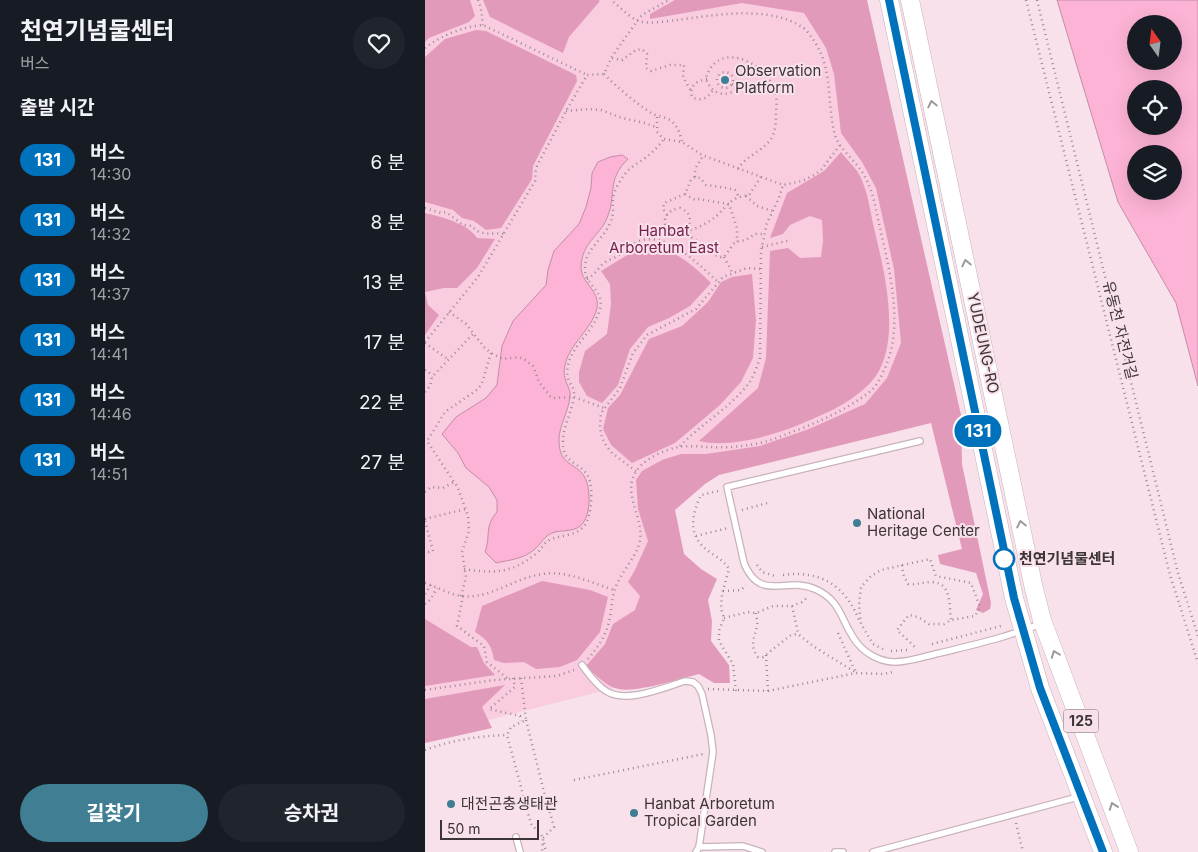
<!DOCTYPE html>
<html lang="ko">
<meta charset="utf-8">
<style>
body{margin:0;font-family:Inter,"Noto Sans KR",sans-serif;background:#20242c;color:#f1f3f6;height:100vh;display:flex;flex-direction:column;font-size:19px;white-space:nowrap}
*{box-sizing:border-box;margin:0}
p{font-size:16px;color:#9ea1a6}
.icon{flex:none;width:28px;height:28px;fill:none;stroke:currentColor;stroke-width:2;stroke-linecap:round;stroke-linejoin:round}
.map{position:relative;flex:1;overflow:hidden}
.side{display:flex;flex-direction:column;background:#171b24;width:425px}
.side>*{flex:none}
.badge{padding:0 10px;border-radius:16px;font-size:18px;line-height:32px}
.needle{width:32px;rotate:346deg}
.controls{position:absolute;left:702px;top:15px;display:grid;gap:10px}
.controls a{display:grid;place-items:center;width:55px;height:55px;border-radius:50%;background:#171b24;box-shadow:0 5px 20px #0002;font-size:25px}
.scale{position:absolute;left:15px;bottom:12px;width:99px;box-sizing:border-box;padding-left:5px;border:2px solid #3d3438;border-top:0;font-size:14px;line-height:18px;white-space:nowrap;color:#3d3438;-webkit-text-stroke:4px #f8e1ea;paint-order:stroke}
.map>.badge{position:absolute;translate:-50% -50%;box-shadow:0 0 0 2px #fff}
h2{padding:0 20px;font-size:19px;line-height:45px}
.round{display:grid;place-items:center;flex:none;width:52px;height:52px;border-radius:26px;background:#20242c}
.summary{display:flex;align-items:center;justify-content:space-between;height:85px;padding:0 20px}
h1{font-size:24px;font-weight:700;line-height:38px}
.action{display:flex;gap:10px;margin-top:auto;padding:10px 20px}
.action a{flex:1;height:58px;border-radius:30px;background:#3f7e93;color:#fff;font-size:20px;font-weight:700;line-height:58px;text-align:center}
.action a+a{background:#20242c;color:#f1f3f6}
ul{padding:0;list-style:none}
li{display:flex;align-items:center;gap:15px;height:60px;padding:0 20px}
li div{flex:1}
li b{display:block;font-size:19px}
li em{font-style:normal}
li .badge{min-width:55px;font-weight:700;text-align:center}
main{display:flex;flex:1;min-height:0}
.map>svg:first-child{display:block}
.green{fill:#f9ccdf}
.forest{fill:#e29abb}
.water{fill:#fdb3d5;stroke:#c38da6;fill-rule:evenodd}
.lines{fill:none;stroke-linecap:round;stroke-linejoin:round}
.service-casing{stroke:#c8b2bb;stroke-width:8}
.primary-casing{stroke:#c8b2bb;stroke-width:19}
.path{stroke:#9b8b91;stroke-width:2.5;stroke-dasharray:1 4;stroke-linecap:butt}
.service{stroke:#fff;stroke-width:5.5}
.primary{stroke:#fff;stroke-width:18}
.oneway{stroke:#9e9a9c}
.line-casing{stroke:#fff;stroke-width:11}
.line{stroke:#0072bc;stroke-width:8}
.poi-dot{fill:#3f7e93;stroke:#f8e1ea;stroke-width:2}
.stop-dot{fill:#fff;stroke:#0072bc;stroke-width:2.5}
.labels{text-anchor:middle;stroke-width:4;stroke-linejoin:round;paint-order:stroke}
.shield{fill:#f8e1ea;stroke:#75686d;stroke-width:1}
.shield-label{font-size:14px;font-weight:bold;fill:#3d3438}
.poi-label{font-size:15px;fill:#3d3438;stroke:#f8e1ea;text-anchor:start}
.park-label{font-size:15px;fill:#762350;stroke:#f8e1ea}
.street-label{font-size:15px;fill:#3d3438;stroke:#f8e1ea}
.stop-label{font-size:15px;font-weight:bold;fill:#3d3438;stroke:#f8e1ea;text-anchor:start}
</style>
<main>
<section class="side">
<div class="summary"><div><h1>천연기념물센터</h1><p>버스</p></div><a class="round"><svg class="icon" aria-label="heart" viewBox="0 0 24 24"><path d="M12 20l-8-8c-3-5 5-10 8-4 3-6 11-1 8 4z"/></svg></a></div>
<h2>출발 시간</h2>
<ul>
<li><span class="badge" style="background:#0072bc;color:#fff">131</span><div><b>버스</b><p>14:30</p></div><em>6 분</em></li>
<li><span class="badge" style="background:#0072bc;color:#fff">131</span><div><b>버스</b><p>14:32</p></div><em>8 분</em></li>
<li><span class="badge" style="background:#0072bc;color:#fff">131</span><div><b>버스</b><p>14:37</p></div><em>13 분</em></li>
<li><span class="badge" style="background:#0072bc;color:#fff">131</span><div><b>버스</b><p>14:41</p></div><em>17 분</em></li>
<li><span class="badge" style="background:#0072bc;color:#fff">131</span><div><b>버스</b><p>14:46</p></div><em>22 분</em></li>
<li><span class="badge" style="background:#0072bc;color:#fff">131</span><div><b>버스</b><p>14:51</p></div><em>27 분</em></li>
</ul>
<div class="action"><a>길찾기</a><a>승차권</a></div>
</section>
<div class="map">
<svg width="773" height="852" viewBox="0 0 773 852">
<rect width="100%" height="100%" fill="#f8e1ea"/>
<path class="green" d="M 0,0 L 436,0 L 529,413 L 222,491 L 264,669 L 0,736 Z"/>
<path class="forest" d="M 0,0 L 45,0 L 50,16 L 44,22 L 4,38 L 0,42 Z
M 58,0 L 173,0 L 175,1 L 144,37 L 138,53 L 65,17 Z
M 250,0 L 442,0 L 536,415 L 537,464 L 566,603 L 565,609 L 558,613 L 551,610 L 558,594 L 551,573 L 515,564 L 513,555 L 537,549 L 506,423 L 294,475 L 280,484 L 250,510 L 259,554 L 276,569 L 292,579 L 283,600 L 287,621 L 286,641 L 304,665 L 305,683 L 289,683 L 274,674 C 255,679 211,693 193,689 C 183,687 169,674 161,666 L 180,644 L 188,624 L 210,610 L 215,596 L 203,582 L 210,570 L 223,541 L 213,509 L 211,480 L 217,471 L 237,460 L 256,454 L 281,454 L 335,446 L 384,429 L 440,404 L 462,378 L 476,343 L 469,269 L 451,188 L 437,162 L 416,133 L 409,74 L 401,48 L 379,13 L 317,3 L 225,19 L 225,14 Z
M 51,30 L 61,31 L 151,75 L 152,81 L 108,166 L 107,179 L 76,228 L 61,230 L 49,221 L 37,218 L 28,210 L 0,202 L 0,57 L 20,39 Z
M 416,152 C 422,160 431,168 435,176 C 443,192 445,211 449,228 C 459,270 479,346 446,382 C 426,404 397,415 371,426 C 343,437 303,448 274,441 L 333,388 L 341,358 L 345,251 L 363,248 L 375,258 L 396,257 L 398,241 L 397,220 L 385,216 L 365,225 L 358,234 L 345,238 L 362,193 L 399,171 Z
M 0,213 C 17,217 42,223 52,238 L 70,239 L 52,268 L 32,288 L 19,288 L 0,292 L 3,305 L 14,315 L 0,335 Z
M 228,245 C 251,251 269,266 286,283 L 265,306 L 244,318 L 223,327 L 205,349 L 193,385 L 177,403 L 162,396 L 154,382 L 154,372 L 160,351 L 182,334 L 186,304 L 185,284 L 176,271 L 204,254 Z
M 327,274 L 331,320 L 328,358 L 316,382 L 295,405 L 250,443 L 207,463 L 186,445 L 178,429 L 183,408 L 195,395 L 224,339 L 257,326 L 283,302 L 296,282 L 307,277 Z
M 117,581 L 165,590 L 183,597 L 175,632 L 152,660 L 135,667 L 111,669 L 99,662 L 79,663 L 69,660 C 67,646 62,639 50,632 L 57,606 Z
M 0,619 L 46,647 L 52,647 L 59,663 L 70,675 L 0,686 Z
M 80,685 L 57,707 L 67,728 L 0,743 L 0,699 Z"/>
<path class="water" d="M 632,0 L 773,0 L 773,386 L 751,303 L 693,202 ZM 711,24 L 749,24 L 749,61 L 711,61 ZM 711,89 L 749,89 L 749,126 L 711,126 ZM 711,154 L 749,154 L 749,191 L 711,191 Z
M 197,155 L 203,159 C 181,180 192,195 182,218 C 174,237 157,242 156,267 C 156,283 175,290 172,308 C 168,326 151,339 143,356 C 140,363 138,371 140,378 C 141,384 146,390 145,396 C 144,411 134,425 134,440 C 134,466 150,462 159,476 C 166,487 166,513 158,523 C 152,532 138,530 130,532 C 119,535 117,543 110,549 C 99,559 84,560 71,563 L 60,552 C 66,535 59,527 72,512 L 72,500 L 64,487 L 41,468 L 33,453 L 17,434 L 31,417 L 61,398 L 72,385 L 77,346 L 88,321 L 121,285 L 123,270 L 129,251 L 154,224 L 161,207 L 166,188 L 167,173 L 173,162 L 185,157 Z"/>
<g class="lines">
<defs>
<path id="service" d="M 495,441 L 302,487 L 319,563 C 335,603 362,576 390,589 C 418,601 416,624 433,644 C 442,655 457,662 470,662 C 485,662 500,656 515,653 C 535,648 557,643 577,637 C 590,633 603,628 617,624
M 157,665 C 164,674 171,685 181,691 C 201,704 238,688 260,681 L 268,682 L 273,686 L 277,694 L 286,735 L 288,752 L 274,847 L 271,852
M 91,837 L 95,852
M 274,847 L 318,846 L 337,852
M 410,852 L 418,852
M 448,852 L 653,797"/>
<path id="primary" d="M 464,0 L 589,598 L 615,688 L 678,852
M 485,0 L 609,589 L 617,620 L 704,852"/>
</defs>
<use href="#service" class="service-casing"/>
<use href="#primary" class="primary-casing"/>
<path class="path" d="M 53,0 L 56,9 L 58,25
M 601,0 L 745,575 L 773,663
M 612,0 L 753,573 L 773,636
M 0,48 C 17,35 37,27 58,25 L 162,75
M 187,58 L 197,60 L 211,50 L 217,49 L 222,54 L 221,68 L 226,71 L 245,65 L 259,65 L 258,77 L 266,91
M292 80a8 8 0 1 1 16 0a8 8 0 1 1-16 0Z
M 179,74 C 193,88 208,101 225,112 C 231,117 240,116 246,121 C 253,126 255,134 257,142
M 282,79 C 271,81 264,86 267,97 C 276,102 283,98 288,90
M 307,84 L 313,87 C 302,100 284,93 281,78 C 292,41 336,60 348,86 C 352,94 352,103 351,112 C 351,120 351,127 348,135 C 341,151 322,154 313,169
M 141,111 L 164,109 L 176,110 L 197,118 L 220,123 L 231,127
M 232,117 L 232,132 L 239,139 L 257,142 L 277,155 L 358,185 L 377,181 L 389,175 L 396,170 L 415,145
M 270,177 C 269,163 277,163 277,155
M 336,177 L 324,195 C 320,196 316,196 312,198 C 303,202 297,212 289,218 C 279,226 253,238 242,229 C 236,218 243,210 255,208 C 273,216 259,225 266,237 L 290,255 L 296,257 L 299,257 L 310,242 L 321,240 L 330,234 L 340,234
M 260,194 L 270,200 L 273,199 L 304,204 L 312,228 L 312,242
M 321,196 L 332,206 L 347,211
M 0,208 L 16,213 L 21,212 L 38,225 L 47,226 C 55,237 67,232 80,234
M 242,215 L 238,209 L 239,203 L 260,194 L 266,180 L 270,177 L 275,178 L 281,185 L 302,188 L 310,190 L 314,197
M 337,247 L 366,240
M 299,257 L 307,272
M 162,279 C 170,275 172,269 178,264 C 182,260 188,259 192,256 C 200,251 205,245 214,241 C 242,231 273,264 292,281
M 24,312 L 41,324 L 59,347 L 66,353 L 78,359 L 93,357 L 99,359 L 108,366 L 114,382 L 125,396 L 129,398 L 149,397 L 179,408
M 0,342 L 53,277 L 110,181 L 111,168 L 114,162 L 141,111 L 162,75 L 179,74 L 186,58 L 212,21 L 217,15 L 244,0
M 0,343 L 24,360
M 0,370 L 4,372 L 7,377
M 0,392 L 5,386 L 7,377 L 48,334
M 255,446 C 276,424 305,408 324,383 C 329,376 332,366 335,358 L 336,251 L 342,223 L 354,198 L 358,185
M 211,471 L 187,453 L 182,447 L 177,438 L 175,427 L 176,413 L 195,388 L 208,353 L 222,335 L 271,309 L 298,277 L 322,268 L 336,269
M 293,491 L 276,495 C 269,509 263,529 275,543 C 283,554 297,557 304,569 L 297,594 L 296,609 L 299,618 L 294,631 L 294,641 L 308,664 L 311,691
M 0,492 L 6,487 L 18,488 L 29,482
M 317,510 L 346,502
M 0,519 L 41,509
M 0,521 L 8,551 L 0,553
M 271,536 L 303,528
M 332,565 L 337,572 L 350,576
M 477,565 L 478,574 L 483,584 C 492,585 499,582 507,582 C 527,583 524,605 526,620
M 39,569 C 71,574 88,573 113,552 C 117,548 119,543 123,541 C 134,533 154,539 162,521 C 167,509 169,483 161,473 C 151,461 137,462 138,441 C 138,424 149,409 149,393 C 149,388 147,387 145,383 C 141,376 142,368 144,361 C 151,342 169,331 175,309 C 180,290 159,285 160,268 C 160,249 178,240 185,223 C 190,212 187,208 188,198 C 189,190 195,181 200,174 C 207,165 218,161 226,153 C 231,149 235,144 239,139
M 358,575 C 395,570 420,585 434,620
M 0,583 C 12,587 24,594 36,596 C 65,600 90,577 118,574 C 141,570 167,583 189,590
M 298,591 L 316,590 L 321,585
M 0,594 L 6,585
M 36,596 L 41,577 L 37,552 L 44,531 L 43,516 L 33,488 L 2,441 L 20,412 L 53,389 L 57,383 L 66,353
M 38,596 L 32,626 L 59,646 L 62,662 L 82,678
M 0,604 L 5,600 L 12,588
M 367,606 L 373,633
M 331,613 C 331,617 333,621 332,625 C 330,637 324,646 333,657 L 338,657 L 366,635 L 373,634 L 388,646 L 430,672
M 299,618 L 323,612 L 331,613 L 348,606 L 367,606 L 377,602 L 383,597
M 413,633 L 431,673
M 507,644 L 576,626
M 458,649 L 448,644 L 436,624 L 434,605 L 436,587 L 446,576 L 456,570 L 505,559 L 511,576 L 546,583 L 555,607 L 550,616 L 526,620 L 519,624 L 504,624 L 493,617 L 484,615 L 472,630 L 491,648
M 466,651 L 483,650
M 341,655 L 343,691
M 163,659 C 174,646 182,634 185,617 C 187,605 187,593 193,582 C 200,567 212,556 215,540 C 219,517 195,491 213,469 C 221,458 241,449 254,447 C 264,445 276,447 286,447 C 305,448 325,446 343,441 C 355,437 366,432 378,428 C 404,417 424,408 447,390 C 452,385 455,379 458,372 C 480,330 465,272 455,228 C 451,211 449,193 440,177 C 433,162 415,151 410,135 C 401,102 409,67 387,38 C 384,34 381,29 377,27 C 344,5 289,15 252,20 C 241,21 222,25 211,20 C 202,15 194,6 186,0
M 88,678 L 90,687 L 64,709 L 95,716 L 96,721
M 96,678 L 101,720 L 86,727 L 82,735 L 106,824 L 118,837 L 117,852
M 283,689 L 343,691 L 431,673 L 459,674 L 468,672
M 0,690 L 69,680 L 132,676 L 149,670
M 101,720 L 118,788 L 129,827 L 118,838
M 0,750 C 27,740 53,736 82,735
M 149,780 L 279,754
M 591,823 L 598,852
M 119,843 L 121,852"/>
<use href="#service" class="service"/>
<use href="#primary" class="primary"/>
</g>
<defs><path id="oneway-chevron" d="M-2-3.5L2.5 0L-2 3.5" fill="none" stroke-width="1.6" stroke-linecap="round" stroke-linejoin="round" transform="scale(1.25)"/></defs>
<g class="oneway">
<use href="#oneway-chevron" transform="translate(507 104) rotate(-102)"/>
<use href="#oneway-chevron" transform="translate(541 263) rotate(-102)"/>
<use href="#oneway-chevron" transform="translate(596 524) rotate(-102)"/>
<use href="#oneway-chevron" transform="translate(630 654) rotate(-111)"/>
<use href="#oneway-chevron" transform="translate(688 806) rotate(-110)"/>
</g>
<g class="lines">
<defs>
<path id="line" d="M 464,0 L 589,598 L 615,688 L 678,852"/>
</defs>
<use href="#line" class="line-casing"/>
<use href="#line" class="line"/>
</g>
<g class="poi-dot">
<circle cx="300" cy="80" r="5"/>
<circle cx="432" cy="523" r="5"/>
<circle cx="26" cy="804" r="5"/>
<circle cx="209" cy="813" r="5"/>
</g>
<circle class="stop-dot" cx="579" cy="559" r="10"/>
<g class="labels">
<rect class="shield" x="638.5" y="709.5" width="35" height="23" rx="4"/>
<g class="shield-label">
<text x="656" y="726">125</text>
</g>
<g class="poi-label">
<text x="310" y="76">Observation<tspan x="310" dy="17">Platform</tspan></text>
<text x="442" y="519">National<tspan x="442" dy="17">Heritage Center</tspan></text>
<text x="36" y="809">대전곤충생태관</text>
<text x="219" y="809">Hanbat Arboretum<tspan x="219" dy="17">Tropical Garden</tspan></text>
</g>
<g class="park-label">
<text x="239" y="236">Hanbat<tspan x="239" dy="17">Arboretum East</tspan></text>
</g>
<g class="street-label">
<text transform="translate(695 330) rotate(76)" y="5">유동천 자전거길</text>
<text transform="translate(558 343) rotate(78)" y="5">YUDEUNG-RO</text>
</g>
<g class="stop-label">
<text x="594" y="564">천연기념물센터</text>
</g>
</g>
</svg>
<div class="controls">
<a><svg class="needle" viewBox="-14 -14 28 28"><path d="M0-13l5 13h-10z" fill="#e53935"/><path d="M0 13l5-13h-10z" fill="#9ea1a6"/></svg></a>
<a><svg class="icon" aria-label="locate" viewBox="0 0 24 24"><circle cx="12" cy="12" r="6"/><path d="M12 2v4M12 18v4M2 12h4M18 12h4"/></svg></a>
<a><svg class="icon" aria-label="layers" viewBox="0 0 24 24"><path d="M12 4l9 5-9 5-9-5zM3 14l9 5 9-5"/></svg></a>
</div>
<div class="scale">50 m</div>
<b class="badge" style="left:553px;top:431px;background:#0072bc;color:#fff">131</b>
</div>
</main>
